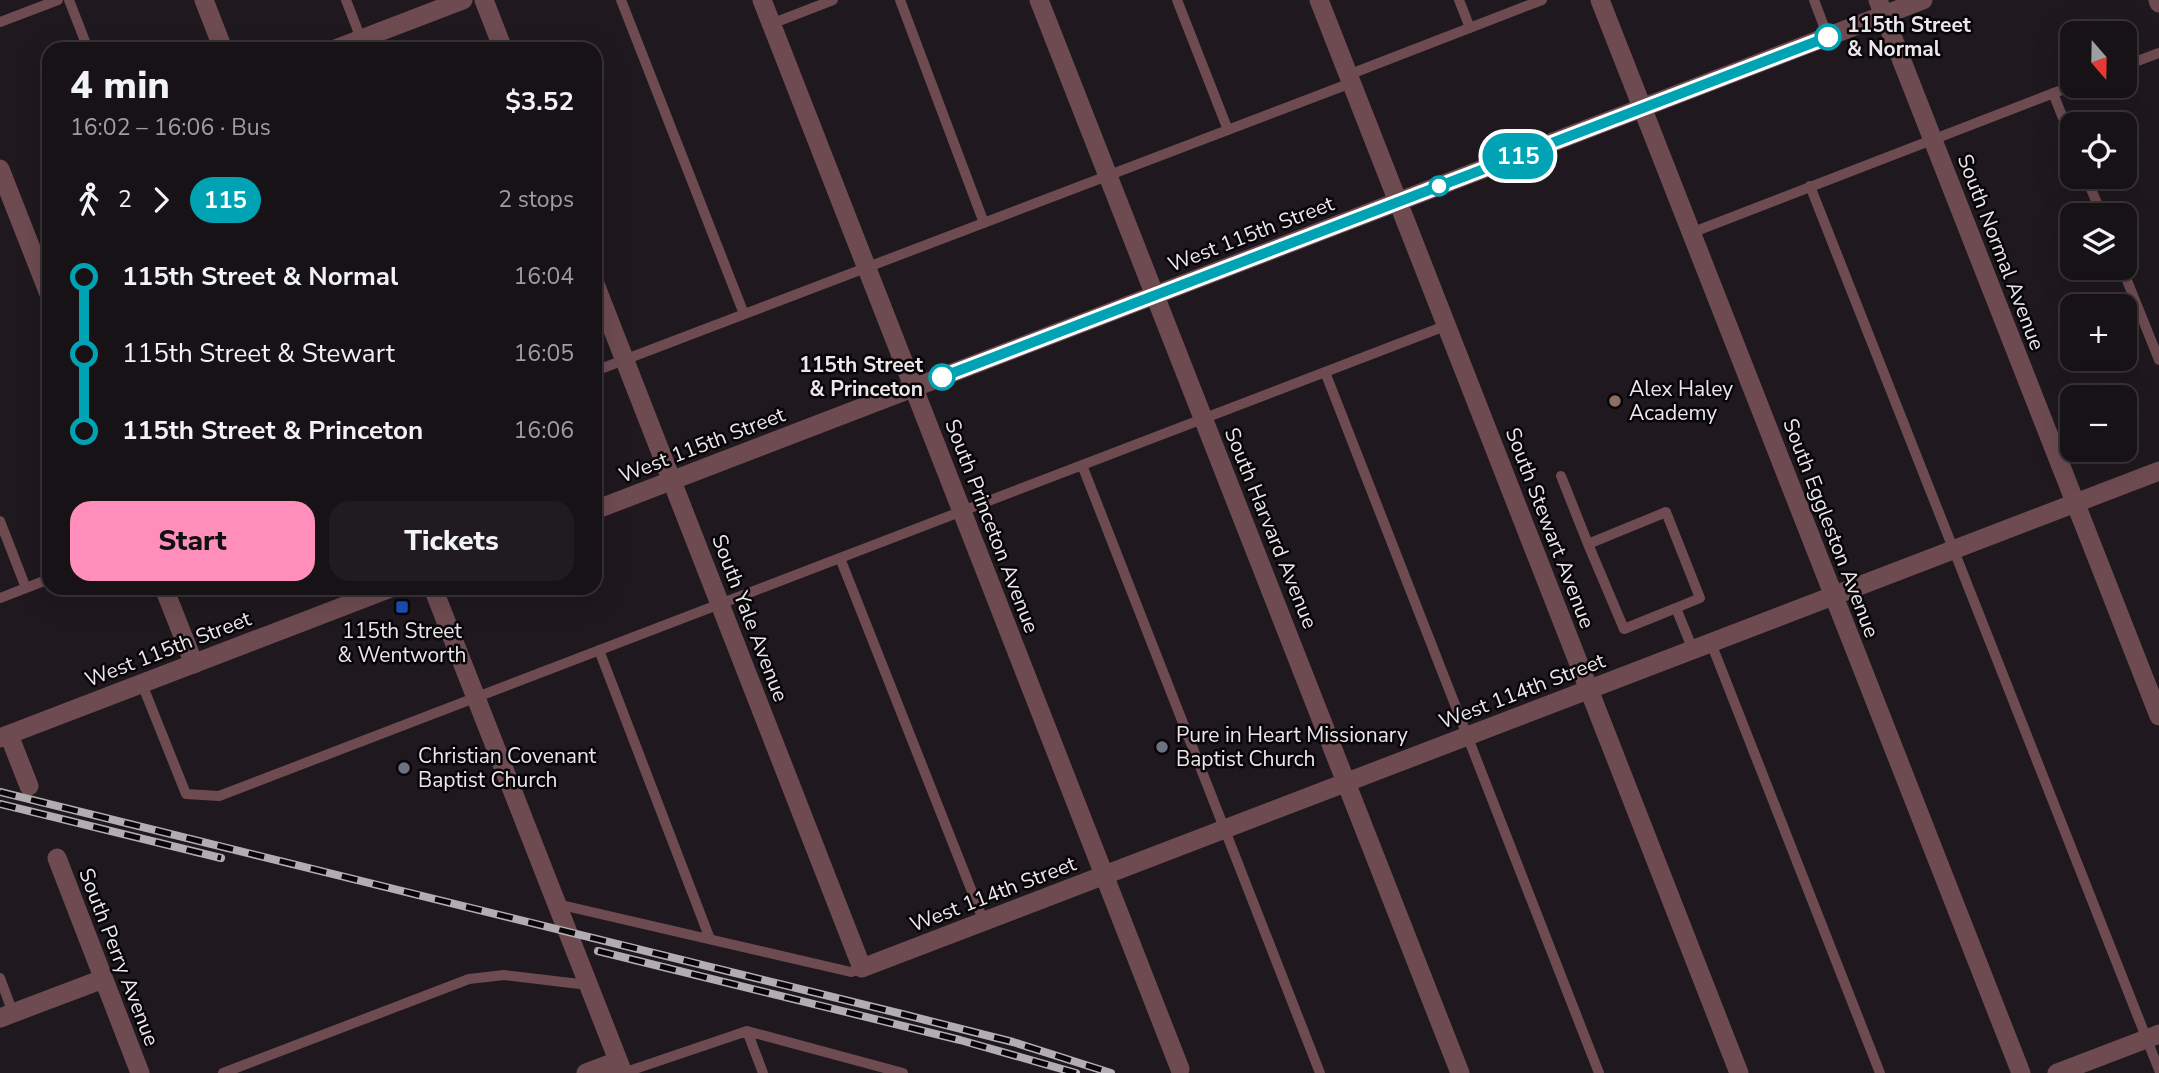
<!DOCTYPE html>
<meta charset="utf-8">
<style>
body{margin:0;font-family:"Nunito Sans",sans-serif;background:#201b1f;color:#f1f3f6;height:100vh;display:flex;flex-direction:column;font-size:26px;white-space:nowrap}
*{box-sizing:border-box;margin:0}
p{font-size:23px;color:#9e9ea1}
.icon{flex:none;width:38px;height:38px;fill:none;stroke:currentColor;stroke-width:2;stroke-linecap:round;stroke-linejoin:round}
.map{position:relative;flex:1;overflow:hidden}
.side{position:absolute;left:42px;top:42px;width:560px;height:553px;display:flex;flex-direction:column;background:#171216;border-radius:21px;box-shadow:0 7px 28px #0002,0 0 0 2px #363235}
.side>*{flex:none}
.badge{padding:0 14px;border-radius:23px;font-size:24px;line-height:46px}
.needle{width:46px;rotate:160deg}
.buttons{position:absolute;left:2060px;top:21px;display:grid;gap:14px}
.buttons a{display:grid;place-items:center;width:77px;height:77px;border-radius:14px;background:#171216;box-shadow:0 7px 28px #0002,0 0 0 2px #363235;font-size:35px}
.map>.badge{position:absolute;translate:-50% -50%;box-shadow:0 0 0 4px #fff}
.legs{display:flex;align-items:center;gap:10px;height:77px;padding:0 28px;font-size:23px}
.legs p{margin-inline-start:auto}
.overview{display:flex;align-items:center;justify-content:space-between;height:119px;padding:0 28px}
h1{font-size:38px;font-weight:800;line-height:52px}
.primary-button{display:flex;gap:14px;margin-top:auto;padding:14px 28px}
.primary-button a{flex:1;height:80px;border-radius:21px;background:#ff8eba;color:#111;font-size:28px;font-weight:800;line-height:80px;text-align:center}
.primary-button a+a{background:#201b1f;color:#f1f3f6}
ul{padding:0 28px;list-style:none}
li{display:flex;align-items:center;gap:24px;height:77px;font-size:26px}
li i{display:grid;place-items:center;width:10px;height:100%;margin:0 9px;background:currentColor}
li i::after{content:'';width:18px;height:18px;margin:-9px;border:5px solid;border-radius:50%;background:#171216}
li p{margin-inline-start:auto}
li:first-child i{background:linear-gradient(#0000 50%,currentColor 0)}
li:last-child i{background:linear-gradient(currentColor 50%,#0000 0)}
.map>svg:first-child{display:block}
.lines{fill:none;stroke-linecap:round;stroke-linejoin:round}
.service{stroke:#6d4b51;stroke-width:10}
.minor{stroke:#6d4b51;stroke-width:19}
.tertiary{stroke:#6d4b51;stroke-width:19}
.rail-casing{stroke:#b2adb1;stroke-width:8}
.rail{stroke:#070507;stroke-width:5;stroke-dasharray:16;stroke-linecap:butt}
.line-1-casing{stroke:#fff;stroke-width:16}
.line-1{stroke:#00a3b4;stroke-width:10}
.stop-1-dot{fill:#fff;stroke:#00a3b4;stroke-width:3.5}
.education-dot{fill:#8d6e63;stroke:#070507;stroke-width:2.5}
.transit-dot{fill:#1a4fb4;stroke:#070507;stroke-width:2.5}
.worship-dot{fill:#6b7280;stroke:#070507;stroke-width:2.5}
.labels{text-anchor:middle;stroke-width:5;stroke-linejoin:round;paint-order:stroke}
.stop-label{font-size:21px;font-weight:bold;fill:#ebe6ea;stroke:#070507;text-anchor:start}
.street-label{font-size:21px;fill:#ebe6ea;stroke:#070507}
.poi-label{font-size:21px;fill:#ebe6ea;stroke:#070507;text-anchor:start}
</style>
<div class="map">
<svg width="2159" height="1073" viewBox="0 0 2159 1073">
<rect width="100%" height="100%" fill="#1f181e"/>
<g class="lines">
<path class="service" d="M 69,0 L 88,49
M 346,0 L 365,49
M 621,0 L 744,314
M 900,0 L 984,223
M 1177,0 L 1228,130
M 1459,0 L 1470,28
M 1814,0 L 1828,37
M 0,22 L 58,0
M 771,24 L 833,0
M 2124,66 L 2159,53
M 1348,75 L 1542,0
M 2053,93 L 2072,141
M 2086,177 L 2102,215
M 1810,186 L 2159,1070
M 1691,233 L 2072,86
M 2122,268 L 2159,360
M 595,371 L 1351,83
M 1325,372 L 1599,1073
M 1082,465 L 1320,1073
M 1561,476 L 1588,544 L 1666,512 L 1700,598 L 1676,608 L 1693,650
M 0,521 L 26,588
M 1588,544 L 1624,629 L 1676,608
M 840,558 L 984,922
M 0,598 L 49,579
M 1711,643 L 1880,1073
M 599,650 L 710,939
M 142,684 L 186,794 L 219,796 L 1445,326
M 557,904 L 851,972 L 862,968
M 0,978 L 13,1013
M 747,1031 L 763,1073
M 223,1073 L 469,979 L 504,975 L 588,985
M 623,1073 L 747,1031 L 903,1073"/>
<path class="minor" d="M 484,0 L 503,49
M 762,0 L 1180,1069
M 1039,0 L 1460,1073
M 1319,0 L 1739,1073
M 1600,0 L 2021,1073
M 1878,0 L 2159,716
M 2158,0 L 2159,3
M 335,49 L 463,0
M 0,169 L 49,294
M 595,284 L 862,968 L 2159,471
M 164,588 L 194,664
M 9,735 L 29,786
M 57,858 L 140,1073
M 0,1018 L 103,979
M 586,1073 L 618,1061
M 2057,1073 L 2159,1034"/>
<path class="tertiary" d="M 204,0 L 223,49
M 595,510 L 1923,0
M 433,588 L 623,1073
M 0,738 L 391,588"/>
<defs>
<path id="rail" d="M 0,792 L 906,1015 L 1013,1042 L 1111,1073
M 0,804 L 221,858
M 598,951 L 960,1040 L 1076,1073"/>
</defs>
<use href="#rail" class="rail-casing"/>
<use href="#rail" class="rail"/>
</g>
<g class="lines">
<defs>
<path id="line-1" d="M 942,377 L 1828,37"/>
</defs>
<use href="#line-1" class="line-1-casing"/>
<use href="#line-1" class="line-1"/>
</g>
<g class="stop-1-dot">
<circle cx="1828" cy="37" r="12"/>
<circle cx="1439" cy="186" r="9"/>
<circle cx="942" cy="377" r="12"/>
</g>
<circle class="education-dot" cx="1615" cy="401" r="7"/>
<rect class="transit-dot" x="395" y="600" width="14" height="14" rx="3.5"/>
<g class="worship-dot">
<circle cx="1162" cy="747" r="7"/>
<circle cx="404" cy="768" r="7"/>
</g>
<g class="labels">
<g class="stop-label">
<text x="1847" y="32">115th Street<tspan x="1847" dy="24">&amp; Normal</tspan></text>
<text x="923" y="372" text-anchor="end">115th Street<tspan x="923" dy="24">&amp; Princeton</tspan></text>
</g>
<g class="street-label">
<text transform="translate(1251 234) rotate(-21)" y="7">West 115th Street</text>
<text transform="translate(2001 252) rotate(69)" y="7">South Normal Avenue</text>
<text transform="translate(702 445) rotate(-21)" y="7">West 115th Street</text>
<text transform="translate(992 526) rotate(69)" y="7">South Princeton Avenue</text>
<text transform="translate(1271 528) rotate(68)" y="7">South Harvard Avenue</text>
<text transform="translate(1550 528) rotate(69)" y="7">South Stewart Avenue</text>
<text transform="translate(1831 528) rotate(69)" y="7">South Eggleston Avenue</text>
<text transform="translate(750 618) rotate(69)" y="7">South Yale Avenue</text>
<text transform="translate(168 649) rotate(-21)" y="7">West 115th Street</text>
<text transform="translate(1522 691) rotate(-21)" y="7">West 114th Street</text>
<text transform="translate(993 894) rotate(-21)" y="7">West 114th Street</text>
<text transform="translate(119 957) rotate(69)" y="7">South Perry Avenue</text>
</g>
<g class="poi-label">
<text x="1629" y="396">Alex Haley<tspan x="1629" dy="24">Academy</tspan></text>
<text x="402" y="638" text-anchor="middle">115th Street<tspan x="402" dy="24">&amp; Wentworth</tspan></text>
<text x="1176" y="742">Pure in Heart Missionary<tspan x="1176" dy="24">Baptist Church</tspan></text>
<text x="418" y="763">Christian Covenant<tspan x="418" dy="24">Baptist Church</tspan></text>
</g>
</g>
</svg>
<div class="buttons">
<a><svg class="needle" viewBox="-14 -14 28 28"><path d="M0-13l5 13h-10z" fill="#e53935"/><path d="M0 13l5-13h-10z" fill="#9e9ea1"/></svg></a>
<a><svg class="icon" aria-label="locate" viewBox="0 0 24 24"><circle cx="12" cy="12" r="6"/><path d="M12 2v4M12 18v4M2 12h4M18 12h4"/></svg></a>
<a><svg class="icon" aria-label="layers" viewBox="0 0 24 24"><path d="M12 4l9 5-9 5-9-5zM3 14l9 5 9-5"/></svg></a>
<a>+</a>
<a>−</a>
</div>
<b class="badge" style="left:1518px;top:156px;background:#00a3b4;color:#fff">115</b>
<section class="side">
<div class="overview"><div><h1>4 min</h1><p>16:02 – 16:06 · Bus</p></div><b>$3.52</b></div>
<div class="legs"><svg class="icon" aria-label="walk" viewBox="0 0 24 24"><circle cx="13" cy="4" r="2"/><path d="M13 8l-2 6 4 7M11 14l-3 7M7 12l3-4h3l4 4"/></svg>2<svg class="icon" aria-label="forward" viewBox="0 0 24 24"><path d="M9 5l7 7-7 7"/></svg><b class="badge" style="background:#00a3b4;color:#fff">115</b><p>2 stops</p></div>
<ul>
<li><i style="color:#00a3b4"></i><b>115th Street &amp; Normal</b><p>16:04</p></li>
<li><i style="color:#00a3b4"></i><span>115th Street &amp; Stewart</span><p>16:05</p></li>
<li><i style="color:#00a3b4"></i><b>115th Street &amp; Princeton</b><p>16:06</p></li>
</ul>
<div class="primary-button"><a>Start</a><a>Tickets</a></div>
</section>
</div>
